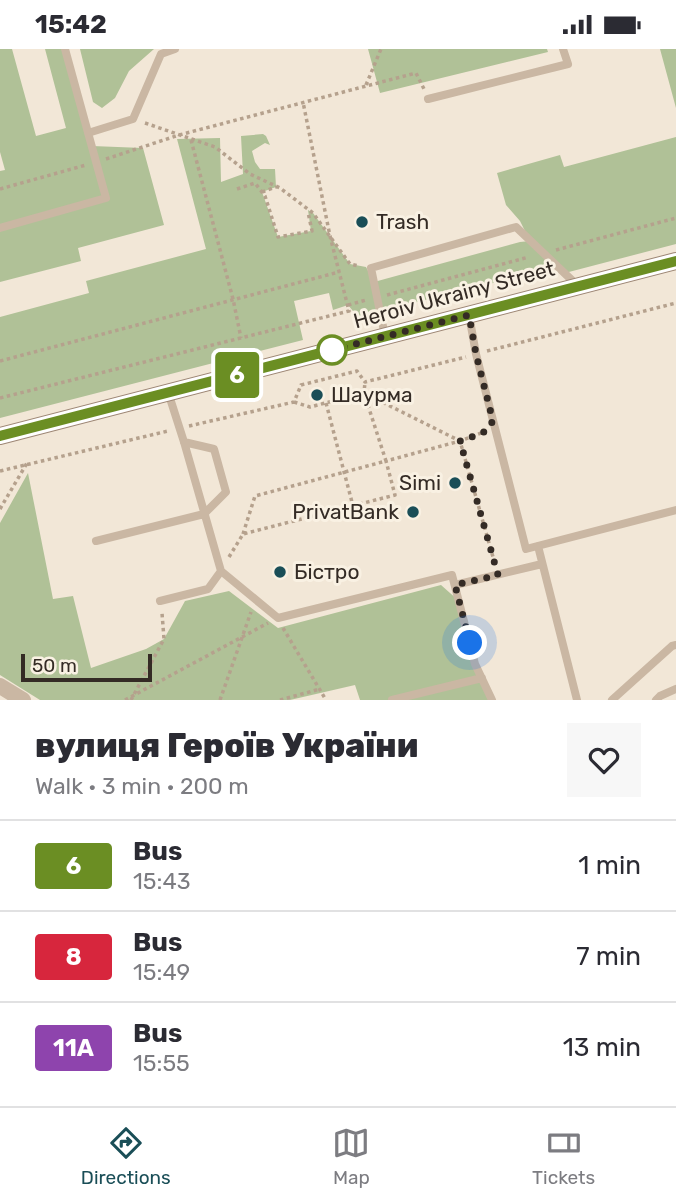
<!DOCTYPE html>
<meta charset="utf-8">
<style>
body{margin:0;font-family:Rubik,sans-serif;background:#f7f7f7;color:#2b2b33;height:100vh;display:flex;flex-direction:column;font-size:26px;white-space:nowrap}
*{box-sizing:border-box;margin:0}
p{font-size:23px;color:#7c7c81}
.icon{flex:none;width:38px;height:38px;fill:none;stroke:currentColor;stroke-width:2;stroke-linecap:round;stroke-linejoin:round}
.map{position:relative;height:651px;overflow:hidden}
.drawer{display:flex;flex-direction:column;background:#fff;flex:1}
.drawer>*{flex:none}
.badge{padding:0 14px;border-radius:5px;font-size:24px;line-height:46px}
.scale{position:absolute;left:21px;bottom:18px;width:131px;box-sizing:border-box;padding-left:7px;border:4px solid #342b25;border-top:0;font-size:19px;line-height:24px;white-space:nowrap;color:#342b25;-webkit-text-stroke:5px #f9f1e3;paint-order:stroke}
.you{position:absolute;width:35px;height:35px;margin:-18px;border:5px solid #fff;border-radius:50%;background:#1a73e8;box-shadow:0 0 0 10px #1a73e833}
.map>.badge{position:absolute;translate:-50% -50%;box-shadow:0 0 0 4px #fff}
.round{display:grid;place-items:center;flex:none;width:74px;height:74px;border-radius:0px;background:#f7f7f7}
.head{display:flex;align-items:center;justify-content:space-between;height:119px;padding:0 35px}
h1{font-size:33px;font-weight:800;line-height:52px}
ul{padding:0;list-style:none}
li{display:flex;align-items:center;gap:21px;height:91px;padding:0 35px;border-top:2px solid #e1e1e2}
li div{flex:1}
li b{display:block;font-size:26px}
li em{font-style:normal}
li .badge{min-width:77px;font-weight:700;text-align:center}
.status{display:flex;justify-content:space-between;align-items:center;height:49px;padding:0 35px;background:#fff;direction:ltr}
.status svg{height:19px;fill:currentColor}
.tabs{display:flex;justify-content:space-around;align-items:center;height:98px;border-top:2px solid #e1e1e2;background:#fff;font-size:19px;color:#7c7c81}
.tabs a{display:grid;justify-items:center;gap:4px}
.tabs .active{color:#1a4e57}
.map>svg:first-child{display:block}
.green{fill:#b0c197}
.lines{fill:none;stroke-linecap:round;stroke-linejoin:round}
.path{stroke:#b5a18d;stroke-width:3.5;stroke-dasharray:3.5 3.5;stroke-linecap:butt}
.lane{stroke:#cab7a3;stroke-width:8}
.street{stroke:#cab7a3;stroke-width:16}
.secondary{stroke:#9d8674;stroke-width:18}
.line-casing{stroke:#fff;stroke-width:16}
.line{stroke:#6b8e23;stroke-width:10}
.walk{stroke:#342b25;stroke-width:7;stroke-dasharray:0 12.6}
.poi-dot{fill:#1a4e57;stroke:#f9f1e3;stroke-width:2.5}
.stop-dot{fill:#fff;stroke:#6b8e23;stroke-width:3.5}
.labels{text-anchor:middle;stroke-width:6;stroke-linejoin:round;paint-order:stroke}
.poi-label{font-size:21px;fill:#342b25;stroke:#f9f1e3;text-anchor:start}
.street-label{font-size:21px;fill:#342b25;stroke:#f9f1e3}
</style>
<div class="status"><b>15:42</b><svg viewBox="0 0 49 12"><path d="M0 12V9h3v3zM5 12V6h3v6zM10 12V3h3v9zM15 12V0h3v12zM26 1h20v11H26zM47 4h2v5h-2z"/></svg></div>
<div class="map">
<svg width="676" height="651" viewBox="0 0 676 651">
<rect width="100%" height="100%" fill="#f2e7d7"/>
<path class="green" d="M 0,0 L 12,0 L 36,87 L 66,79 L 45,0 L 65,0 L 92,97 L 143,99 L 164,176 L 78,199 L 81,212 L 0,233 L 0,122 L 5,121 L 0,103 Z
M 80,0 L 154,0 L 129,22 L 115,49 L 102,59 L 93,53 Z
M 368,0 L 547,0 L 548,3 L 380,44 Z
M 660,0 L 676,0 L 676,59 Z
M 263,85 L 266,87 L 270,96 L 265,94 L 252,102 L 255,113 L 260,120 L 275,120 L 276,138 L 262,143 L 278,188 L 311,182 L 308,161 L 313,164 L 350,215 L 366,218 L 374,233 L 520,193 L 530,192 L 520,172 L 506,156 L 497,124 L 560,106 L 564,118 L 676,88 L 676,195 L 565,224 L 557,218 L 358,268 L 348,256 L 333,261 L 329,244 L 294,252 L 303,291 L 0,369 L 0,268 L 89,244 L 86,232 L 206,200 L 177,90 L 220,89 L 221,133 L 243,125 L 241,87 Z
M 28,424 L 53,550 L 73,547 L 91,619 L 146,600 L 164,590 L 185,552 L 229,542 L 278,579 L 441,536 L 459,552 L 475,615 L 492,651 L 360,651 L 355,636 L 290,651 L 40,651 L 0,626 L 0,474 Z"/>
<g class="lines">
<path class="path" d="M 366,36 L 381,0
M 145,74 L 215,98 L 250,125 L 280,139 L 313,164 L 350,215 L 359,217
M 191,91 L 233,250 L 241,289
M 106,110 L 179,86 L 416,24 L 424,40
M 0,140 L 86,116
M 237,140 L 255,134 L 265,147 L 278,188 L 312,182 L 308,163
M 262,143 L 276,138
M 556,201 L 676,169
M 387,246 L 529,208
M 348,256 L 366,251
M 487,302 L 676,254
M 0,312 L 339,223
M 364,344 L 460,392 L 495,515
M 0,349 L 349,262 L 330,187 L 303,53
M 294,353 L 310,358 L 364,344 L 365,333
M 326,354 L 353,457
M 189,377 L 294,353 L 301,336 L 357,322 L 365,333 L 466,308
M 0,422 L 168,382
M 0,460 L 27,414
M 243,485 L 255,447 L 386,412 L 364,344
M 229,508 L 243,485 L 395,446 L 386,412 L 460,392 L 484,383
M 283,579 L 326,651
M 125,651 L 268,574
M 131,651 L 164,590 L 162,564
M 220,651 L 251,563
M 280,651 L 320,640"/>
<path class="lane" d="M 428,50 L 568,15 L 563,0
M 88,84 L 133,70 L 161,5 L 175,0
M 0,179 L 106,149 L 65,0
M 469,266 L 476,305 L 526,500 L 676,461
M 385,287 L 371,219 L 516,178 L 578,237
M 168,343 L 184,393 L 221,522 L 278,569 L 452,526 L 475,615 L 492,651
M 96,492 L 204,465 L 226,443 L 214,400 L 184,393
M 538,497 L 577,651
M 455,536 L 542,515
M 160,552 L 208,540 L 221,522
M 392,651 L 482,629
M 612,651 L 672,597 L 676,596
M 656,651 L 660,647 L 676,640"/>
<path class="street" d="M 0,637 L 23,651"/>
<path class="secondary" d="M 0,387 L 676,212"/>
</g>
<g class="lines">
<defs>
<path id="line" d="M 0,387 L 676,212"/>
</defs>
<use href="#line" class="line-casing"/>
<use href="#line" class="line"/>
<path class="walk" d="M 332,301 L 469,266 L 476,305 L 493,372 L 483,384 L 460,392 L 498,526 L 455,536 L 470,594"/>
</g>
<g class="poi-dot">
<circle cx="362" cy="173" r="7"/>
<circle cx="317" cy="346" r="7"/>
<circle cx="455" cy="434" r="7"/>
<circle cx="413" cy="463" r="7"/>
<circle cx="280" cy="523" r="7"/>
</g>
<circle class="stop-dot" cx="332" cy="301" r="14"/>
<g class="labels">
<g class="poi-label">
<text x="376" y="180">Trash</text>
<text x="331" y="353">Шаурма</text>
<text x="441" y="441" text-anchor="end">Simi</text>
<text x="399" y="470" text-anchor="end">PrivatBank</text>
<text x="294" y="530">Бістро</text>
</g>
<g class="street-label">
<text transform="translate(454 246) rotate(-15)" y="7">Heroiv Ukrainy Street</text>
</g>
</g>
</svg>
<div class="scale">50 m</div>
<div class="you" style="left:470px;top:594px"></div>
<b class="badge" style="left:237px;top:326px;background:#6b8e23;color:#fff">6</b>
</div>
<section class="drawer">
<div class="head"><div><h1>вулиця Героїв України</h1><p>Walk · 3 min · 200 m</p></div><a class="round"><svg class="icon" aria-label="heart" viewBox="0 0 24 24"><path d="M12 20l-8-8c-3-5 5-10 8-4 3-6 11-1 8 4z"/></svg></a></div>
<ul>
<li><span class="badge" style="background:#6b8e23;color:#fff">6</span><div><b>Bus</b><p>15:43</p></div><em>1 min</em></li>
<li><span class="badge" style="background:#d7263d;color:#fff">8</span><div><b>Bus</b><p>15:49</p></div><em>7 min</em></li>
<li><span class="badge" style="background:#8e44ad;color:#fff">11А</span><div><b>Bus</b><p>15:55</p></div><em>13 min</em></li>
</ul>
</section>
<nav class="tabs">
<a class="active"><svg class="icon" aria-label="directions" viewBox="0 0 24 24"><path d="M12 3l9 9-9 9-9-9zM9 14v-3h6M13 9l2 2-2 2"/></svg>Directions</a>
<a><svg class="icon" aria-label="map" viewBox="0 0 24 24"><path d="M3 6l6-2 6 2 6-2v14l-6 2-6-2-6 2zM9 4v14M15 6v14"/></svg>Map</a>
<a><svg class="icon" aria-label="tickets" viewBox="0 0 24 24"><path d="M3 7h18v10H3zM15 7v10"/></svg>Tickets</a>
</nav>
